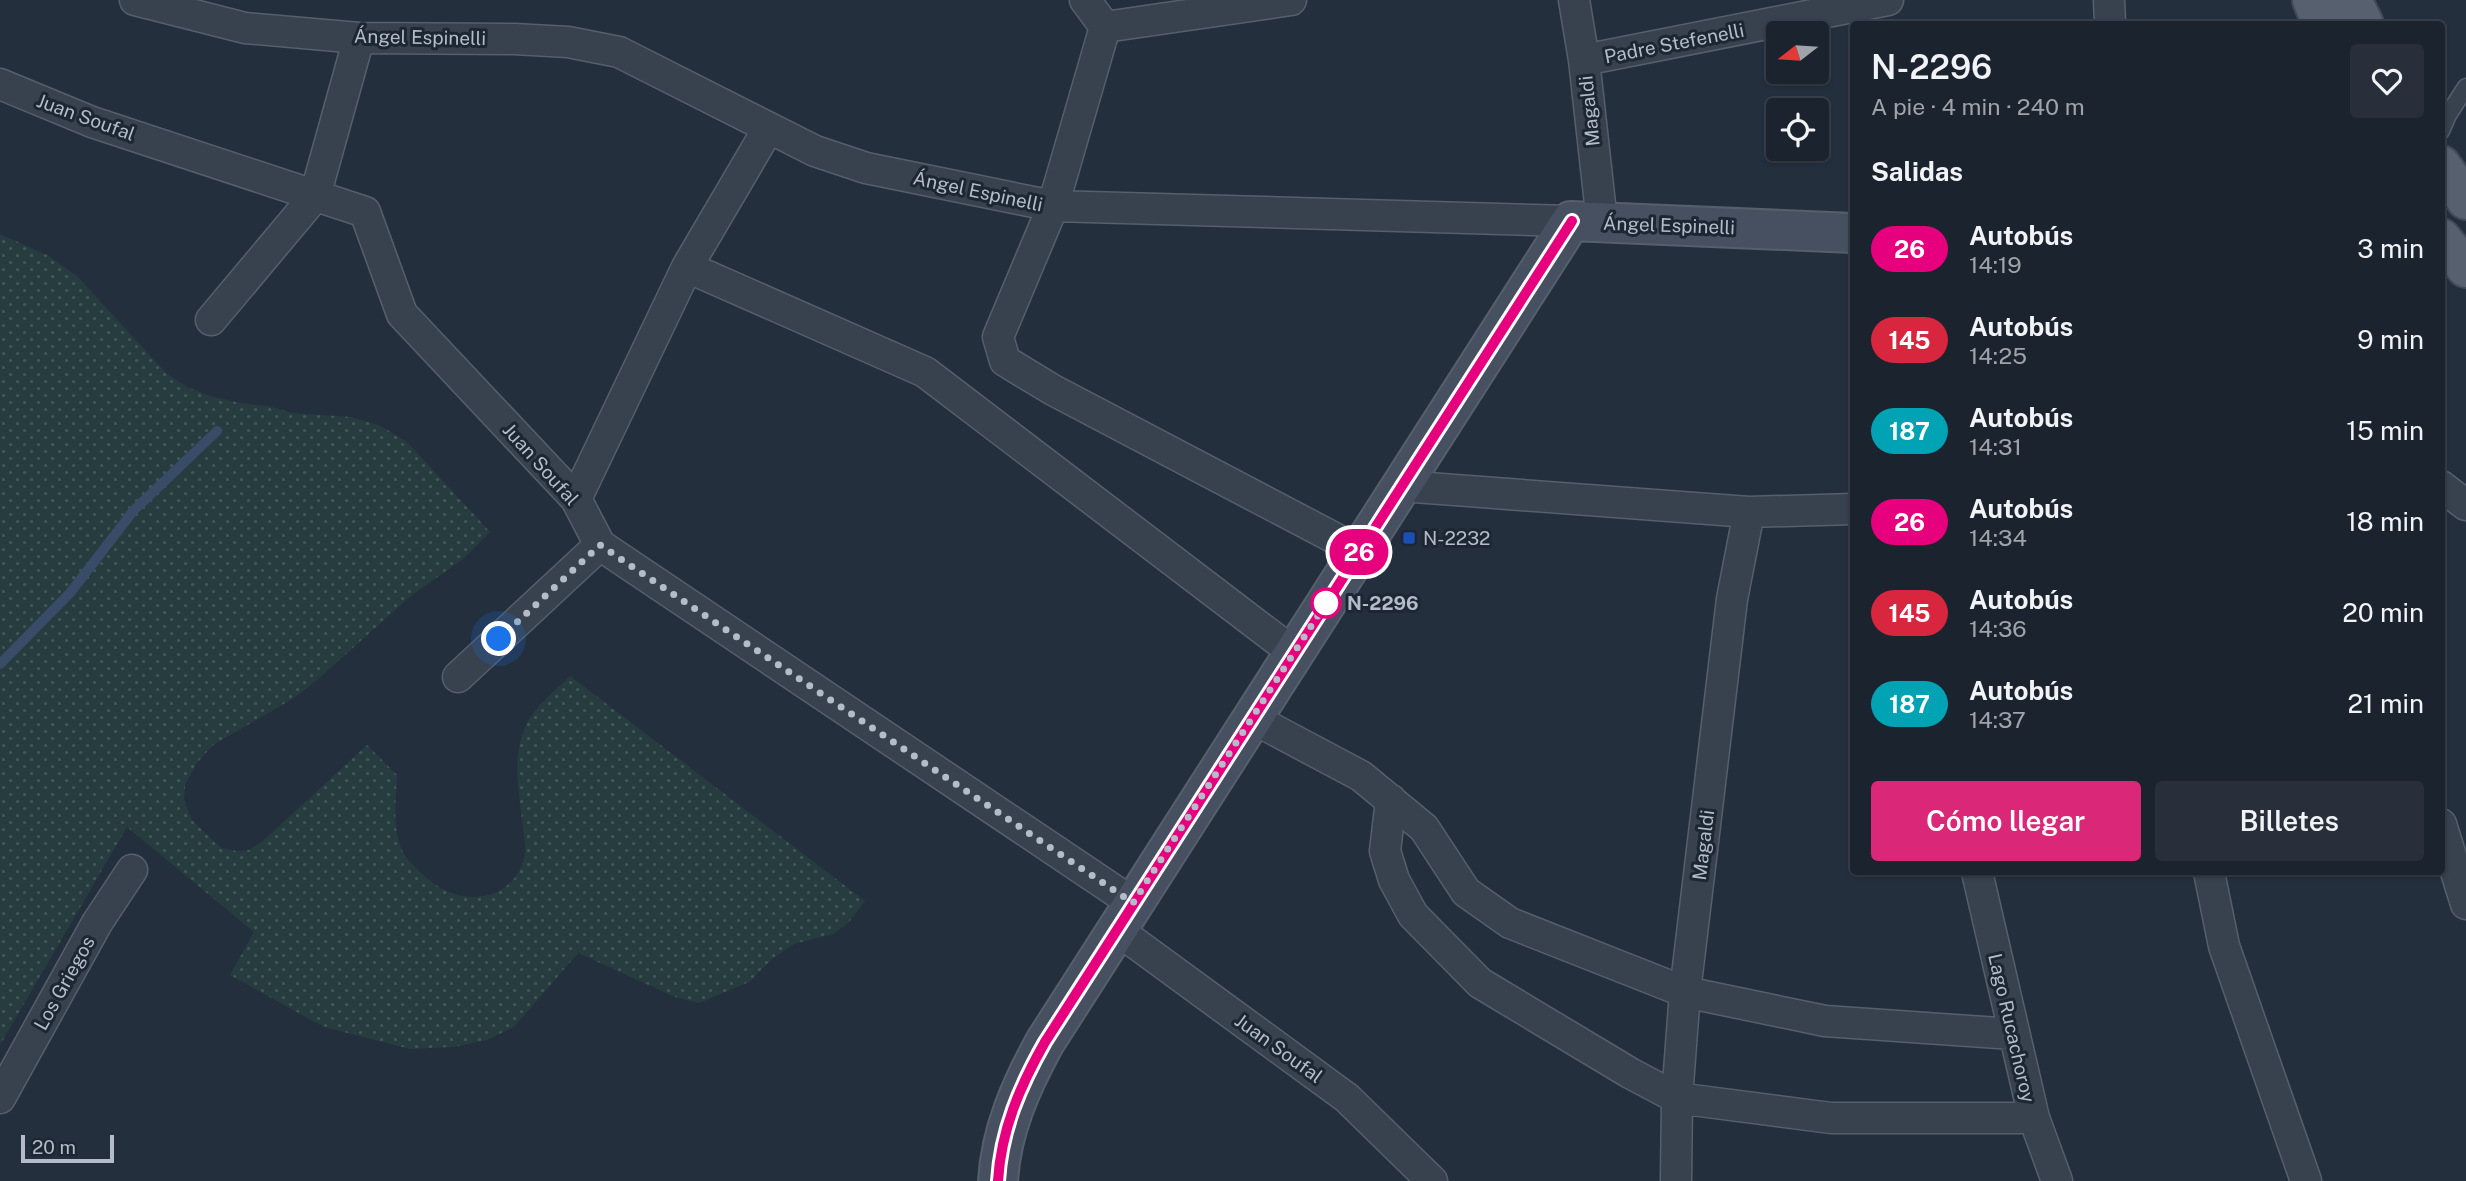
<!DOCTYPE html>
<html lang="es">
<meta charset="utf-8">
<style>
body{margin:0;font-family:"Public Sans",sans-serif;background:#282f3a;color:#f1f3f6;height:100vh;display:flex;flex-direction:column;font-size:26px;white-space:nowrap}
*{box-sizing:border-box;margin:0}
p{font-size:23px;color:#a0a4aa}
.icon{flex:none;width:38px;height:38px;fill:none;stroke:currentColor;stroke-width:2;stroke-linecap:round;stroke-linejoin:round}
.map{position:relative;flex:1;overflow:hidden}
.drawer{position:absolute;left:1850px;top:21px;width:595px;height:854px;display:flex;flex-direction:column;background:#1b232e;border-radius:7px;box-shadow:0 2px 5px #0004,0 0 0 2px #39404a}
.drawer>*{flex:none}
.badge{padding:0 14px;border-radius:23px;font-size:24px;line-height:46px}
.needle{width:46px;rotate:253deg}
.controls{position:absolute;left:1766px;top:21px;display:grid;gap:14px}
.controls a{display:grid;place-items:center;width:63px;height:63px;border-radius:7px;background:#1b232e;box-shadow:0 2px 5px #0004,0 0 0 2px #39404a;font-size:35px}
.scale{position:absolute;left:21px;bottom:18px;width:93px;box-sizing:border-box;padding-left:7px;border:4px solid #b4bcc9;border-top:0;font-size:19px;line-height:24px;white-space:nowrap;color:#b4bcc9;-webkit-text-stroke:5px #1d2633;paint-order:stroke}
.you{position:absolute;width:35px;height:35px;margin:-18px;border:5px solid #fff;border-radius:50%;background:#1a73e8;box-shadow:0 0 0 10px #1a73e833}
.map>.badge{position:absolute;translate:-50% -50%;box-shadow:0 0 0 4px #fff}
h2{padding:0 21px;font-size:26px;line-height:63px}
.round{display:grid;place-items:center;flex:none;width:74px;height:74px;border-radius:7px;background:#282f3a}
.headline{display:flex;align-items:center;justify-content:space-between;height:119px;padding:0 21px}
h1{font-size:33px;font-weight:600;line-height:52px}
.button{display:flex;gap:14px;margin-top:auto;padding:14px 21px}
.button a{flex:1;height:80px;border-radius:7px;background:#db2777;color:#fff;font-size:28px;font-weight:600;line-height:80px;text-align:center}
.button a+a{background:#282f3a;color:#f1f3f6}
ul{padding:0;list-style:none}
li{display:flex;align-items:center;gap:21px;height:91px;padding:0 21px}
li div{flex:1}
li b{display:block;font-size:26px}
li em{font-style:normal}
li .badge{min-width:77px;font-weight:700;text-align:center}
.map>svg:first-child{display:block}
.grass{fill:url(#grass-dots)}
.lines{fill:none;stroke-linecap:round;stroke-linejoin:round}
.stream{stroke:#394c67;stroke-width:10}
.lane-casing{stroke:#565f6c;stroke-width:19}
.street-casing{stroke:#565f6c;stroke-width:33}
.secondary-casing{stroke:#565f6c;stroke-width:42}
.primary-casing{stroke:#414a57;stroke-width:42}
.lane{stroke:#38414e;stroke-width:16}
.street{stroke:#38414e;stroke-width:30}
.secondary{stroke:#465061;stroke-width:38}
.primary{stroke:#56606e;stroke-width:38}
.line-casing{stroke:#fff;stroke-width:16}
.line{stroke:#e6007e;stroke-width:10}
.walk{stroke:#b4bcc9;stroke-width:7;stroke-dasharray:0 12.6}
.transit-dot{fill:#1a4fb4;stroke:#1d2633;stroke-width:2.5}
.stop-dot{fill:#fff;stroke:#e6007e;stroke-width:3.5}
.labels{text-anchor:middle;stroke-width:6;stroke-linejoin:round;paint-order:stroke}
.street-label{font-size:19px;fill:#b4bcc9;stroke:#1d2633}
.poi-label{font-size:19px;fill:#b4bcc9;stroke:#1d2633;text-anchor:start}
.stop-label{font-size:19px;font-weight:bold;fill:#b4bcc9;stroke:#1d2633;text-anchor:start}
</style>
<div class="map">
<svg width="2466" height="1181" viewBox="0 0 2466 1181">
<defs>
<pattern id="grass-dots" width="8" height="8" patternUnits="userSpaceOnUse" patternTransform="scale(1.75)"><rect width="8" height="8" fill="#263c3f"/><path d="M2 2h.1M6 6h.1" fill="none" stroke="#435659" stroke-width="1.8" stroke-linecap="round"/></pattern>
</defs>
<rect width="100%" height="100%" fill="#242f3e"/>
<path class="grass" d="M 0,234 L 49,256 L 78,277 L 167,374 L 187,387 L 210,396 L 240,403 L 268,406 L 292,413 L 351,417 L 381,426 L 408,443 L 490,532 L 463,559 L 412,595 L 317,680 L 294,698 L 213,745 L 197,763 L 185,785 L 184,801 L 192,820 L 221,848 L 236,851 L 249,850 L 264,840 L 367,745 L 397,775 C 396,802 390,841 410,862 C 430,883 452,901 483,896 C 505,893 521,876 525,854 C 526,846 524,836 523,828 C 520,798 512,762 523,733 C 531,709 553,693 570,676 L 865,901 L 849,922 L 833,934 L 794,944 L 772,959 L 749,982 L 699,1003 L 675,997 L 578,953 L 514,1027 L 487,1040 L 453,1047 L 410,1049 L 324,1027 L 230,975 L 254,932 L 127,827 L 0,1045 Z"/>
<g class="lines">
<path class="stream" d="M 0,664 L 70,593 L 134,510 L 217,431"/>
<defs>
<path id="lane" d="M 2441,131 L 2448,115 L 2466,87"/>
<path id="street" d="M 135,0 L 245,28 L 359,38 L 514,39 L 568,42 L 619,52 L 815,151 L 866,168 L 1053,206 L 1571,221
M 1085,0 L 1105,27 L 1291,0
M 1574,0 L 1584,60 L 1602,222
M 2109,0 L 2110,24
M 1105,27 L 1053,206 L 998,337 L 1005,361 L 1053,390 L 1359,551
M 1584,60 L 1888,0
M 0,84 L 92,122 L 365,212 L 402,314 L 576,499 L 600,545 L 1133,903
M 687,267 L 768,129
M 211,320 L 315,196 L 359,38
M 1401,486 L 1749,512 L 1853,509
M 2441,486 L 2466,505
M 576,499 L 687,267 L 925,372 L 1294,653
M 458,677 L 600,545
M 1252,718 L 1361,776 L 1424,828 L 1466,892 L 1510,923 L 1685,992 L 1825,1021 L 2013,1034
M 1391,800 L 1385,851 L 1394,880 L 1413,915 L 1480,983 L 1630,1073 L 1677,1098 L 1831,1118 L 2034,1118
M 2441,824 L 2466,904
M 1977,872 L 2034,1118 L 2057,1181
M 2209,872 L 2224,946 L 2306,1181
M 1116,929 L 1347,1098 L 1432,1181
M 0,1098 L 97,923 L 132,870
M 1676,1181 L 1677,1098 L 1685,992 L 1732,599 L 1749,512"/>
<path id="secondary" d="M 998,1181 C 1001,1130 1021,1086 1045,1042 L 1571,221 L 1853,233"/>
<path id="primary" d="M 2312,0 L 2322,24
M 2352,0 L 2364,24
M 2441,165 L 2466,200
M 2441,238 L 2466,268"/>
</defs>
<use href="#lane" class="lane-casing"/>
<use href="#street" class="street-casing"/>
<use href="#secondary" class="secondary-casing"/>
<use href="#primary" class="primary-casing"/>
<use href="#lane" class="lane"/>
<use href="#street" class="street"/>
<use href="#secondary" class="secondary"/>
<use href="#primary" class="primary"/>
</g>
<g class="lines">
<defs>
<path id="line" d="M 998,1181 C 1001,1130 1020,1086 1045,1042 L 1572,221"/>
</defs>
<use href="#line" class="line-casing"/>
<use href="#line" class="line"/>
<path class="walk" d="M 499,639 L 600,545 L 1133,903 L 1326,603"/>
</g>
<rect class="transit-dot" x="1402" y="531" width="14" height="14" rx="3.5"/>
<circle class="stop-dot" cx="1326" cy="603" r="14"/>
<g class="labels">
<g class="street-label">
<text transform="translate(420 37) rotate(1)" y="7">Ángel Espinelli</text>
<text transform="translate(1674 43) rotate(-11)" y="7">Padre Stefenelli</text>
<text transform="translate(1589 111) rotate(-96)" y="7">Magaldi</text>
<text transform="translate(86 117) rotate(20)" y="7">Juan Soufal</text>
<text transform="translate(978 191) rotate(12)" y="7">Ángel Espinelli</text>
<text transform="translate(1669 225) rotate(2)" y="7">Ángel Espinelli</text>
<text transform="translate(541 464) rotate(48)" y="7">Juan Soufal</text>
<text transform="translate(1703 845) rotate(-83)" y="7">Magaldi</text>
<text transform="translate(64 983) rotate(-61)" y="7">Los Griegos</text>
<text transform="translate(2012 1028) rotate(77)" y="7">Lago Rucachoroy</text>
<text transform="translate(1279 1048) rotate(36)" y="7">Juan Soufal</text>
</g>
<g class="poi-label">
<text x="1423" y="545">N-2232</text>
</g>
<g class="stop-label">
<text x="1347" y="610">N-2296</text>
</g>
</g>
</svg>
<div class="controls">
<a><svg class="needle" viewBox="-14 -14 28 28"><path d="M0-13l5 13h-10z" fill="#e53935"/><path d="M0 13l5-13h-10z" fill="#a0a4aa"/></svg></a>
<a><svg class="icon" aria-label="locate" viewBox="0 0 24 24"><circle cx="12" cy="12" r="6"/><path d="M12 2v4M12 18v4M2 12h4M18 12h4"/></svg></a>
</div>
<div class="scale">20 m</div>
<div class="you" style="left:499px;top:639px"></div>
<b class="badge" style="left:1359px;top:552px;background:#e6007e;color:#fff">26</b>
<section class="drawer">
<div class="headline"><div><h1>N-2296</h1><p>A pie · 4 min · 240 m</p></div><a class="round"><svg class="icon" aria-label="heart" viewBox="0 0 24 24"><path d="M12 20l-8-8c-3-5 5-10 8-4 3-6 11-1 8 4z"/></svg></a></div>
<h2>Salidas</h2>
<ul>
<li><span class="badge" style="background:#e6007e;color:#fff">26</span><div><b>Autobús</b><p>14:19</p></div><em>3 min</em></li>
<li><span class="badge" style="background:#d7263d;color:#fff">145</span><div><b>Autobús</b><p>14:25</p></div><em>9 min</em></li>
<li><span class="badge" style="background:#00a3b4;color:#fff">187</span><div><b>Autobús</b><p>14:31</p></div><em>15 min</em></li>
<li><span class="badge" style="background:#e6007e;color:#fff">26</span><div><b>Autobús</b><p>14:34</p></div><em>18 min</em></li>
<li><span class="badge" style="background:#d7263d;color:#fff">145</span><div><b>Autobús</b><p>14:36</p></div><em>20 min</em></li>
<li><span class="badge" style="background:#00a3b4;color:#fff">187</span><div><b>Autobús</b><p>14:37</p></div><em>21 min</em></li>
</ul>
<div class="button"><a>Cómo llegar</a><a>Billetes</a></div>
</section>
</div>
